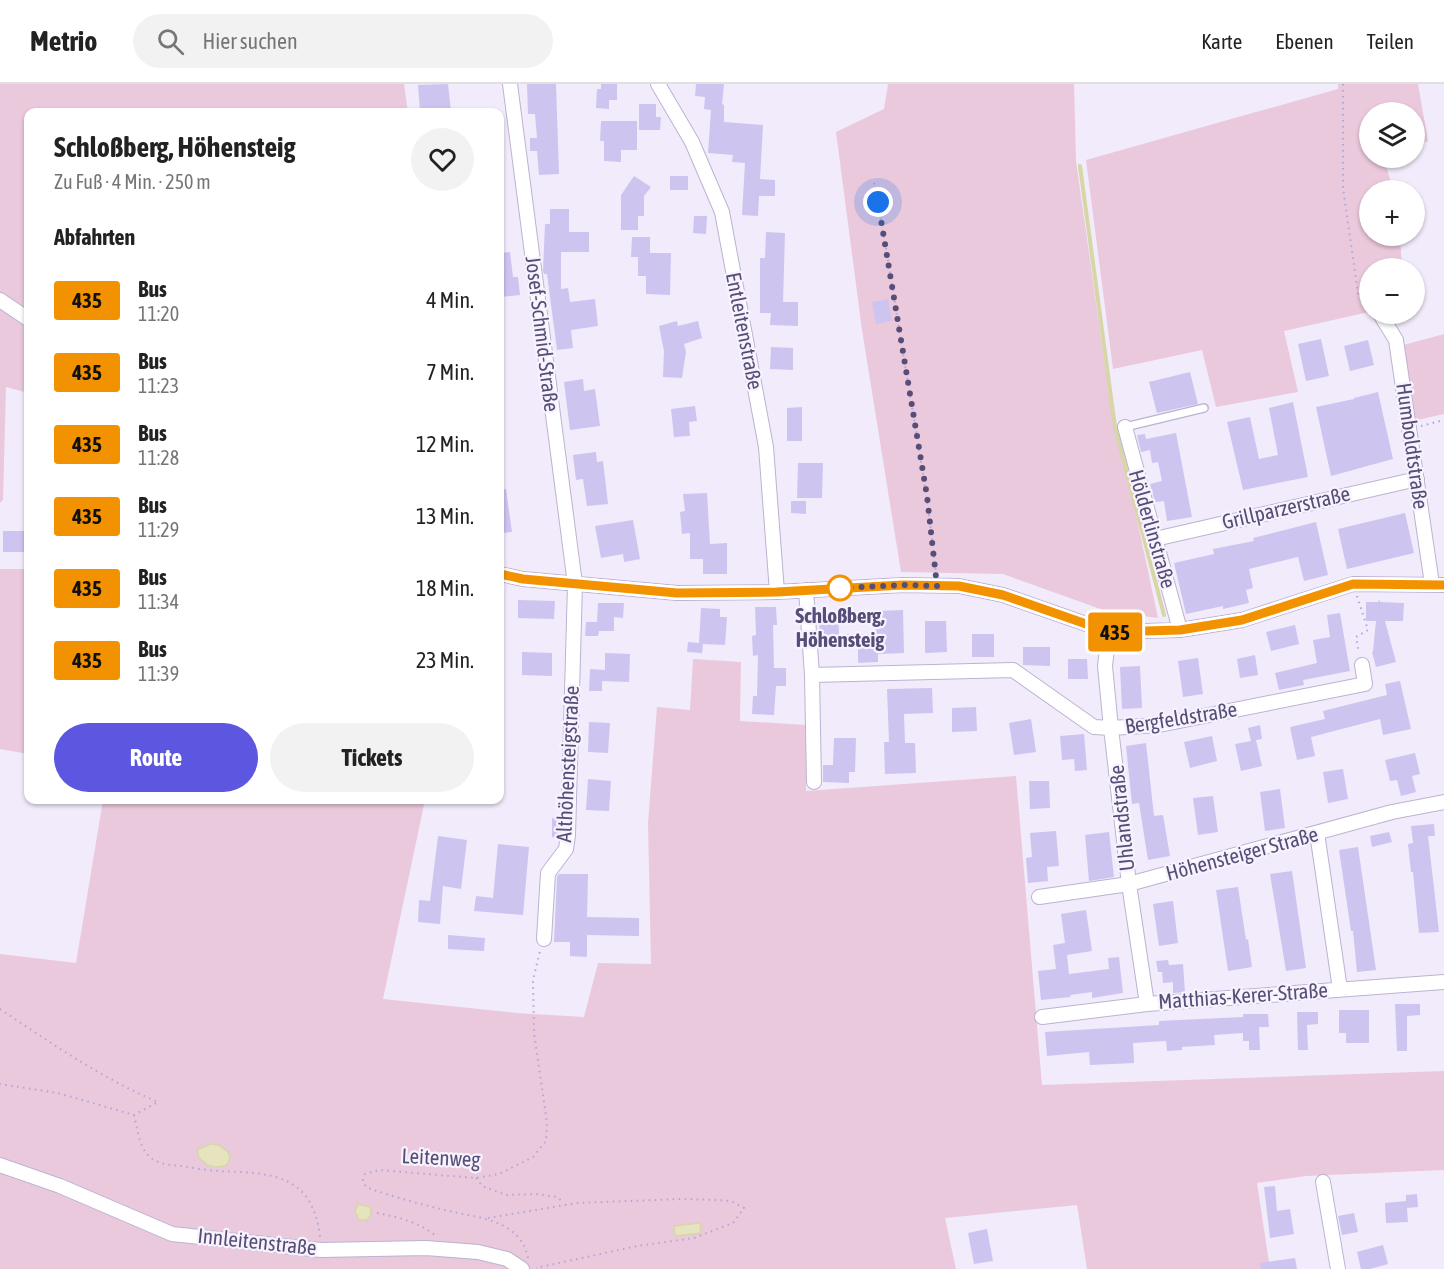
<!DOCTYPE html>
<html lang="de">
<meta charset="utf-8">
<style>
body{margin:0;font-family:"Asap Condensed",sans-serif;background:#f2f2f2;color:#222;height:100vh;display:flex;flex-direction:column;font-size:22px;white-space:nowrap}
*{box-sizing:border-box;margin:0}
p{font-size:20px;color:#767676}
.icon{flex:none;width:33px;height:33px;fill:none;stroke:currentColor;stroke-width:2;stroke-linecap:round;stroke-linejoin:round}
.map{position:relative;flex:1;overflow:hidden}
.details{position:absolute;left:24px;top:24px;width:480px;height:696px;display:flex;flex-direction:column;background:#fff;border-radius:12px;box-shadow:0 2px 4px #0004}
.details>*{flex:none}
.badge{padding:0 12px;border-radius:4px;font-size:21px;line-height:39px}
.tools{position:absolute;left:1359px;top:18px;display:grid;gap:12px}
.tools a{display:grid;place-items:center;width:66px;height:66px;border-radius:50%;background:#fff;box-shadow:0 2px 4px #0004;font-size:30px}
.you{position:absolute;width:30px;height:30px;margin:-15px;border:4px solid #fff;border-radius:50%;background:#1a73e8;box-shadow:0 0 0 9px #1a73e833}
.map>.badge{position:absolute;translate:-50% -50%;box-shadow:0 0 0 3px #fff}
h2{padding:0 30px;font-size:22px;line-height:54px}
.round{display:grid;place-items:center;flex:none;width:63px;height:63px;border-radius:32px;background:#f2f2f2}
.overview{display:flex;align-items:center;justify-content:space-between;height:102px;padding:0 30px}
h1{font-size:28px;font-weight:700;line-height:45px}
.action{display:flex;gap:12px;margin-top:auto;padding:12px 30px}
.action a{flex:1;height:69px;border-radius:36px;background:#5d56e0;color:#fff;font-size:24px;font-weight:700;line-height:69px;text-align:center}
.action a+a{background:#f2f2f2;color:#222}
ul{padding:0;list-style:none}
li{display:flex;align-items:center;gap:18px;height:72px;padding:0 30px}
li div{flex:1}
li b{display:block;font-size:22px}
li em{font-style:normal}
li .badge{min-width:66px;font-weight:700;text-align:center}
header{display:flex;align-items:center;gap:36px;box-sizing:border-box;height:84px;padding:0 30px;background:#fff;border-bottom:2px solid #e0e0e0}
header strong{font-size:28px}
nav{display:flex;gap:33px;margin-inline-start:auto;font-size:21px}
.search{width:420px;height:54px;background:#f2f2f2;display:flex;align-items:center;gap:15px;box-sizing:border-box;padding:0 21px;border-radius:33px;color:#767676;font-size:22px}
.map>svg:first-child{display:block}
.green{fill:#eac9dc}
.water{fill:#e5e4bf;stroke:#d7d6a6;stroke-width:1.5}
.lines{fill:none;stroke-linecap:round;stroke-linejoin:round}
.stream{stroke:#d7d6a6;stroke-width:4}
.building{fill:#cec4f0}
.lane-casing{stroke:#bbb3d1;stroke-width:10}
.street-casing{stroke:#bbb3d1;stroke-width:16}
.path{stroke:#b0a6d6;stroke-width:2;stroke-dasharray:1.5 4.5;stroke-linecap:butt}
.lane{stroke:#fff;stroke-width:7}
.street{stroke:#fff;stroke-width:14}
.line-casing{stroke:#fff;stroke-width:14}
.line{stroke:#f39200;stroke-width:9}
.walk{stroke:#564e77;stroke-width:6;stroke-dasharray:0 10.8}
.stop-dot{fill:#fff;stroke:#f39200;stroke-width:3}
.labels{text-anchor:middle;stroke-width:4.5;stroke-linejoin:round;paint-order:stroke}
.street-label{font-size:21px;fill:#564e77;stroke:#f7f2fe}
.stop-label{font-size:21px;font-weight:bold;fill:#564e77;stroke:#f7f2fe}
</style>
<header>
<strong>Metrio</strong>
<div class="search"><svg class="icon" aria-label="search" viewBox="0 0 24 24"><circle cx="10" cy="10" r="6"/><path d="M15 15l6 6"/></svg>Hier suchen</div>
<nav><a>Karte</a><a>Ebenen</a><a>Teilen</a></nav>
</header>
<div class="map">
<svg width="1444" height="1185" viewBox="0 0 1444 1185">
<rect width="100%" height="100%" fill="#f2ebfc"/>
<path class="green" d="M 0,0 L 404,0 L 408,28 L 28,28 L 28,309 L 6,303 L 3,416 L 0,419 Z
M 888,0 L 1074,0 L 1076,77 L 1106,289 L 1158,534 L 1106,527 L 1003,490 L 901,488 L 862,246 L 836,48 L 884,25 Z
M 1338,0 L 1418,0 L 1428,57 L 1415,61 L 1414,28 L 1370,28 L 1370,74 L 1384,74 L 1393,106 L 1370,106 L 1370,152 L 1400,152 L 1402,184 L 1370,184 L 1369,228 L 1284,247 L 1298,308 L 1216,323 L 1202,266 L 1113,285 L 1086,76 L 1338,5 Z
M 1444,250 L 1444,330 L 1413,337 L 1400,262 Z
M 0,485 L 28,485 L 28,670 L 0,665 Z
M 693,575 L 741,578 L 740,637 L 806,641 L 806,707 L 1016,692 L 1042,1001 L 1444,987 L 1444,1086 L 1306,1092 L 1257,1099 L 1270,1185 L 1087,1185 L 1077,1121 L 945,1134 L 956,1185 L 0,1185 L 0,870 L 76,879 L 103,716 L 425,716 L 383,915 L 516,929 L 584,933 L 598,879 L 651,880 L 648,739 L 657,623 L 690,626 Z"/>
<path class="water" d="M 211,1060 L 219,1061 L 228,1068 L 230,1074 L 227,1081 C 214,1086 205,1082 198,1072 L 198,1065 Z
M 358,1120 L 370,1123 L 371,1131 L 367,1136 L 359,1136 L 355,1127 Z
M 700,1139 L 701,1149 L 675,1152 L 674,1142 Z"/>
<g class="lines">
<path class="stream" d="M 1080,82 L 1115,343 L 1164,531"/>
</g>
<path class="building" d="M 448,0 L 451,27 L 420,28 L 418,1 Z
M 527,0 L 556,0 L 559,90 L 539,91 L 537,67 L 530,67 L 530,54 L 537,54 L 535,30 L 528,30 Z
M 601,0 L 617,0 L 617,16 L 609,16 L 609,25 L 596,24 L 597,5 L 601,5 Z
M 696,0 L 724,0 L 722,20 L 724,21 L 724,38 L 763,41 L 760,95 L 775,96 L 775,112 L 759,112 L 758,132 L 742,131 L 745,79 L 732,78 L 733,71 L 708,69 L 711,26 L 704,25 L 705,13 L 695,12 Z
M 639,20 L 656,20 L 656,33 L 661,33 L 660,46 L 639,46 Z
M 601,37 L 637,37 L 637,66 L 621,66 L 621,78 L 604,77 L 604,57 L 600,57 Z
M 634,92 L 651,103 L 644,112 L 644,132 L 638,132 L 638,146 L 621,146 L 621,111 Z
M 670,92 L 688,92 L 688,106 L 670,106 Z
M 550,125 L 569,125 L 569,148 L 589,148 L 589,168 L 561,168 L 561,205 L 568,204 L 570,218 L 595,215 L 598,242 L 571,246 L 573,264 L 557,266 L 547,190 L 544,190 L 543,187 L 545,140 L 550,140 Z
M 694,132 L 707,132 L 706,150 L 693,149 Z
M 766,148 L 785,149 L 783,218 L 798,218 L 798,242 L 770,241 L 771,229 L 760,229 L 760,174 L 765,174 Z
M 632,153 L 650,153 L 650,169 L 671,169 L 670,211 L 646,210 L 646,192 L 638,192 L 638,173 L 631,173 Z
M 510,168 L 513,193 L 518,193 L 520,211 L 500,213 L 500,169 Z
M 888,215 L 892,237 L 876,240 L 872,218 Z
M 677,237 L 678,242 L 698,237 L 702,254 L 684,260 L 686,268 L 682,294 L 663,293 L 664,267 L 659,242 Z
M 1321,255 L 1329,292 L 1306,297 L 1298,260 Z
M 1368,256 L 1374,281 L 1350,287 L 1344,262 Z
M 771,263 L 793,264 L 793,286 L 770,285 Z
M 1190,288 L 1198,320 L 1157,329 L 1149,298 Z
M 583,295 L 584,307 L 595,305 L 600,342 L 570,346 L 564,298 Z
M 1378,308 L 1393,375 L 1331,392 L 1316,323 L 1354,315 L 1354,314 Z
M 1293,318 L 1308,393 L 1243,406 L 1227,338 L 1250,333 L 1259,375 L 1278,371 L 1269,324 Z
M 695,322 L 697,337 L 689,338 L 690,352 L 674,353 L 671,325 Z
M 802,323 L 802,357 L 787,357 L 787,324 Z
M 1176,349 L 1192,433 L 1167,437 L 1164,417 L 1155,418 L 1150,400 L 1162,397 L 1158,378 L 1152,379 L 1150,366 L 1141,368 L 1137,351 L 1145,350 L 1146,355 Z
M 596,368 L 597,378 L 603,377 L 608,420 L 587,422 L 583,395 L 576,396 L 573,371 Z
M 798,379 L 823,379 L 822,414 L 797,414 Z
M 506,405 L 512,448 L 500,449 L 500,406 Z
M 707,409 L 710,460 L 727,459 L 727,490 L 703,490 L 703,475 L 690,475 L 690,449 L 682,450 L 680,428 L 685,427 L 683,410 Z
M 791,417 L 806,417 L 806,430 L 791,429 Z
M 1405,429 L 1414,469 L 1347,485 L 1338,445 Z
M 633,436 L 640,475 L 624,478 L 623,470 L 601,474 L 595,442 Z
M 1316,438 L 1328,491 L 1304,497 L 1298,473 L 1249,485 L 1253,504 L 1246,506 L 1249,519 L 1223,525 L 1223,522 L 1186,530 L 1174,479 L 1214,470 L 1213,465 L 1254,457 L 1253,454 Z
M 3,447 L 28,447 L 28,468 L 3,468 Z
M 1380,515 L 1380,518 L 1404,519 L 1403,537 L 1385,537 L 1396,578 L 1376,583 L 1372,568 L 1373,567 L 1376,537 L 1366,537 L 1366,518 L 1378,518 Z
M 518,516 L 555,517 L 554,535 L 518,534 Z
M 598,519 L 624,519 L 623,534 L 614,533 L 614,547 L 599,547 L 598,552 L 585,552 L 586,538 L 597,538 Z
M 755,523 L 776,523 L 777,541 L 773,541 L 774,584 L 786,584 L 786,602 L 776,602 L 774,631 L 752,630 L 753,612 L 757,612 L 758,571 L 753,572 L 752,552 L 756,551 Z
M 701,524 L 720,525 L 720,533 L 727,533 L 725,561 L 703,560 L 702,569 L 687,568 L 688,558 L 699,559 Z
M 903,526 L 904,569 L 878,570 L 878,578 L 858,579 L 858,561 L 820,562 L 819,529 L 838,529 L 839,550 L 873,550 L 878,543 L 877,527 Z
M 1340,529 L 1350,587 L 1303,596 L 1304,601 L 1279,606 L 1275,589 L 1317,579 L 1313,556 L 1330,553 L 1327,531 Z
M 925,537 L 946,537 L 947,568 L 925,569 Z
M 1295,541 L 1299,560 L 1271,567 L 1266,548 Z
M 972,550 L 994,550 L 994,573 L 972,573 Z
M 1023,563 L 1050,563 L 1050,582 L 1023,581 Z
M 522,568 L 552,569 L 552,592 L 522,591 Z
M 605,569 L 630,570 L 629,598 L 602,597 L 602,607 L 589,607 L 590,585 L 605,586 Z
M 1255,571 L 1258,591 L 1240,594 L 1237,575 Z
M 1198,574 L 1203,610 L 1183,613 L 1178,577 Z
M 1068,575 L 1087,575 L 1088,595 L 1068,595 Z
M 1140,582 L 1142,624 L 1122,625 L 1120,583 Z
M 1400,597 L 1411,645 L 1383,651 L 1380,635 L 1311,653 L 1315,672 L 1297,676 L 1290,643 L 1325,635 L 1323,627 L 1387,611 L 1385,600 Z
M 932,604 L 933,629 L 904,630 L 905,659 L 915,659 L 916,689 L 885,690 L 884,658 L 889,658 L 887,605 Z
M 976,623 L 977,647 L 952,648 L 952,624 Z
M 1031,635 L 1036,668 L 1014,671 L 1009,639 Z
M 589,638 L 610,639 L 608,669 L 588,668 Z
M 1260,641 L 1262,655 L 1256,656 L 1262,682 L 1241,687 L 1235,660 L 1251,657 L 1248,644 Z
M 1084,650 L 1087,686 L 1075,687 L 1074,675 L 1062,676 L 1060,652 Z
M 1212,652 L 1217,677 L 1190,684 L 1184,658 Z
M 834,654 L 856,654 L 855,688 L 849,688 L 849,699 L 823,698 L 823,681 L 833,681 Z
M 1146,659 L 1154,732 L 1163,731 L 1170,772 L 1148,776 L 1139,719 L 1132,720 L 1126,662 Z
M 1415,669 L 1420,690 L 1412,692 L 1416,708 L 1401,712 L 1397,696 L 1390,697 L 1385,676 Z
M 1343,685 L 1348,715 L 1328,719 L 1323,688 Z
M 588,695 L 611,697 L 609,727 L 586,726 Z
M 1029,697 L 1049,697 L 1050,724 L 1030,725 Z
M 1280,705 L 1285,744 L 1265,747 L 1260,708 Z
M 1213,712 L 1218,748 L 1198,751 L 1193,714 Z
M 552,734 L 559,734 L 559,753 L 552,753 Z
M 1434,740 L 1435,752 L 1428,752 L 1439,848 L 1419,849 L 1413,788 L 1411,788 L 1408,760 L 1413,759 L 1411,742 Z
M 1056,747 L 1059,782 L 1047,783 L 1048,797 L 1028,799 L 1026,774 L 1032,773 L 1030,749 Z
M 1109,748 L 1114,793 L 1089,797 L 1085,751 Z
M 1389,748 L 1392,758 L 1372,763 L 1370,752 Z
M 438,752 L 467,756 L 461,805 L 443,802 L 440,840 L 418,838 L 419,816 L 430,817 Z
M 498,760 L 529,763 L 523,831 L 474,827 L 476,812 L 493,814 Z
M 1358,763 L 1376,886 L 1357,888 L 1353,847 L 1351,847 L 1339,766 Z
M 1292,787 L 1306,884 L 1286,887 L 1270,790 Z
M 559,790 L 588,790 L 587,833 L 639,834 L 639,852 L 587,851 L 587,873 L 570,872 L 570,858 L 554,858 L 557,792 Z
M 1238,803 L 1246,856 L 1248,855 L 1252,883 L 1228,887 L 1216,806 Z
M 1173,817 L 1178,859 L 1159,862 L 1153,820 Z
M 1086,826 L 1092,867 L 1067,871 L 1069,890 L 1109,885 L 1108,874 L 1119,873 L 1123,909 L 1092,914 L 1092,908 L 1070,911 L 1071,913 L 1041,916 L 1038,887 L 1056,885 L 1053,861 L 1065,859 L 1061,830 Z
M 448,851 L 485,854 L 484,867 L 448,865 Z
M 1168,876 L 1169,881 L 1183,880 L 1185,908 L 1173,909 L 1173,898 L 1163,899 L 1162,888 L 1158,888 L 1156,877 Z
M 1395,920 L 1420,920 L 1420,931 L 1407,932 L 1407,967 L 1397,967 Z
M 1339,926 L 1369,926 L 1369,959 L 1346,959 L 1346,949 L 1339,949 Z
M 1297,928 L 1318,928 L 1318,940 L 1307,941 L 1308,966 L 1298,966 Z
M 1243,930 L 1268,930 L 1269,943 L 1259,943 L 1260,966 L 1249,966 L 1249,957 L 1243,957 L 1243,949 L 1214,951 L 1215,961 L 1182,963 L 1182,966 L 1167,967 L 1166,957 L 1133,959 L 1134,979 L 1090,981 L 1089,968 L 1047,972 L 1045,948 L 1159,941 L 1159,937 L 1243,933 Z
M 1275,1102 L 1277,1127 L 1290,1125 L 1294,1150 L 1270,1154 L 1264,1103 Z
M 1417,1110 L 1418,1123 L 1407,1124 L 1408,1138 L 1386,1139 L 1385,1119 L 1406,1117 L 1406,1111 Z
M 1354,1129 L 1358,1148 L 1342,1151 L 1338,1132 Z
M 987,1145 L 993,1177 L 974,1180 L 968,1149 Z
M 1383,1161 L 1388,1180 L 1370,1185 L 1361,1185 L 1357,1168 Z
M 1295,1174 L 1297,1185 L 1261,1185 L 1260,1179 Z"/>
<g class="lines">
<defs>
<path id="lane" d="M 1125,343 L 1204,324"/>
<path id="street" d="M 510,0 L 575,500 L 568,751 L 566,765 L 548,789 L 544,855
M 658,0 L 692,58 L 722,128 L 766,363 L 777,508
M 0,216 L 28,235
M 1380,230 L 1396,256 L 1432,500
M 1125,343 L 1180,546
M 1155,455 L 1417,395
M 500,490 L 523,495 L 677,509 L 777,508 L 903,501 L 959,502 L 1003,511 L 1109,548 L 1180,546 L 1242,536 L 1353,500 L 1444,501
M 806,506 L 812,591 L 814,698
M 1109,548 L 1105,582 L 1111,644 L 1129,800 L 1147,920
M 812,591 L 1013,586 L 1094,643 L 1111,644 L 1159,641 L 1365,600 L 1362,581
M 1317,749 L 1340,905
M 1039,813 L 1129,800 L 1392,728 L 1444,718
M 1042,933 L 1147,920 L 1444,898
M 0,1081 L 60,1102 L 172,1150 L 321,1166 L 426,1164 L 478,1168 L 507,1175 L 522,1185
M 1323,1098 L 1338,1185"/>
</defs>
<use href="#lane" class="lane-casing"/>
<use href="#street" class="street-casing"/>
<path class="path" d="M 1343,0 L 1343,104 L 1358,209 L 1370,222
M 874,99 C 884,149 892,200 900,251 C 913,331 928,410 936,490
M 1421,342 L 1444,336
M 1357,512 L 1368,546 L 1356,553 L 1359,569
M 0,925 C 51,959 101,994 158,1018 L 134,1031 L 58,1009 L 0,1000
M 134,1031 C 137,1043 139,1061 147,1070 C 155,1080 169,1081 181,1082 C 193,1084 206,1086 218,1087 C 270,1089 313,1089 320,1153
M 476,1094 L 482,1102 L 506,1111 L 536,1110 L 557,1113 L 564,1119
M 377,1129 C 398,1133 418,1138 435,1151
M 488,1134 L 577,1119 L 680,1115 L 719,1116 L 731,1117 L 744,1124 L 733,1139 L 694,1154 L 637,1162 L 536,1184
M 528,1174 C 520,1133 473,1134 441,1125 C 416,1119 390,1112 366,1103 L 363,1096 L 365,1090 L 379,1086 L 476,1094 L 499,1090 L 533,1073 L 546,1057 L 547,1039 L 534,949 L 533,896 L 540,867"/>
<use href="#lane" class="lane"/>
<use href="#street" class="street"/>
</g>
<g class="lines">
<defs>
<path id="line" d="M 500,490 L 523,495 L 677,509 L 777,508 L 903,501 L 959,502 L 1003,511 L 1109,548 L 1180,546 L 1242,536 L 1353,500 L 1444,501"/>
</defs>
<use href="#line" class="line-casing"/>
<use href="#line" class="line"/>
<path class="walk" d="M 840,504 L 903,501 L 937,502 L 927,412 L 878,118"/>
</g>
<circle class="stop-dot" cx="840" cy="504" r="12"/>
<g class="labels">
<g class="street-label">
<text transform="translate(744 247) rotate(79)" y="7">Entleitenstraße</text>
<text transform="translate(542 250) rotate(83)" y="7">Josef-Schmid-Straße</text>
<text transform="translate(1412 362) rotate(82)" y="7">Humboldtstraße</text>
<text transform="translate(1286 424) rotate(-13)" y="7">Grillparzerstraße</text>
<text transform="translate(1152 445) rotate(74)" y="7">Hölderlinstraße</text>
<text transform="translate(1181 634) rotate(-9)" y="7">Bergfeldstraße</text>
<text transform="translate(568 680) rotate(-87)" y="7">Althöhensteigstraße</text>
<text transform="translate(1122 734) rotate(-96)" y="7">Uhlandstraße</text>
<text transform="translate(1242 770) rotate(-15)" y="7">Höhensteiger Straße</text>
<text transform="translate(1243 912) rotate(-4)" y="7">Matthias-Kerer-Straße</text>
<text transform="translate(441 1074) rotate(3)" y="7">Leitenweg</text>
<text transform="translate(257 1158) rotate(6)" y="7">Innleitenstraße</text>
</g>
<g class="stop-label">
<text x="840" y="539">Schloßberg,<tspan x="840" dy="24">Höhensteig</tspan></text>
</g>
</g>
</svg>
<div class="tools">
<a><svg class="icon" aria-label="layers" viewBox="0 0 24 24"><path d="M12 4l9 5-9 5-9-5zM3 14l9 5 9-5"/></svg></a>
<a>+</a>
<a>−</a>
</div>
<div class="you" style="left:878px;top:118px"></div>
<b class="badge" style="left:1115px;top:548px;background:#f39200;color:#111">435</b>
<section class="details">
<div class="overview"><div><h1>Schloßberg, Höhensteig</h1><p>Zu Fuß · 4 Min. · 250 m</p></div><a class="round"><svg class="icon" aria-label="heart" viewBox="0 0 24 24"><path d="M12 20l-8-8c-3-5 5-10 8-4 3-6 11-1 8 4z"/></svg></a></div>
<h2>Abfahrten</h2>
<ul>
<li><span class="badge" style="background:#f39200;color:#111">435</span><div><b>Bus</b><p>11:20</p></div><em>4 Min.</em></li>
<li><span class="badge" style="background:#f39200;color:#111">435</span><div><b>Bus</b><p>11:23</p></div><em>7 Min.</em></li>
<li><span class="badge" style="background:#f39200;color:#111">435</span><div><b>Bus</b><p>11:28</p></div><em>12 Min.</em></li>
<li><span class="badge" style="background:#f39200;color:#111">435</span><div><b>Bus</b><p>11:29</p></div><em>13 Min.</em></li>
<li><span class="badge" style="background:#f39200;color:#111">435</span><div><b>Bus</b><p>11:34</p></div><em>18 Min.</em></li>
<li><span class="badge" style="background:#f39200;color:#111">435</span><div><b>Bus</b><p>11:39</p></div><em>23 Min.</em></li>
</ul>
<div class="action"><a>Route</a><a>Tickets</a></div>
</section>
</div>
